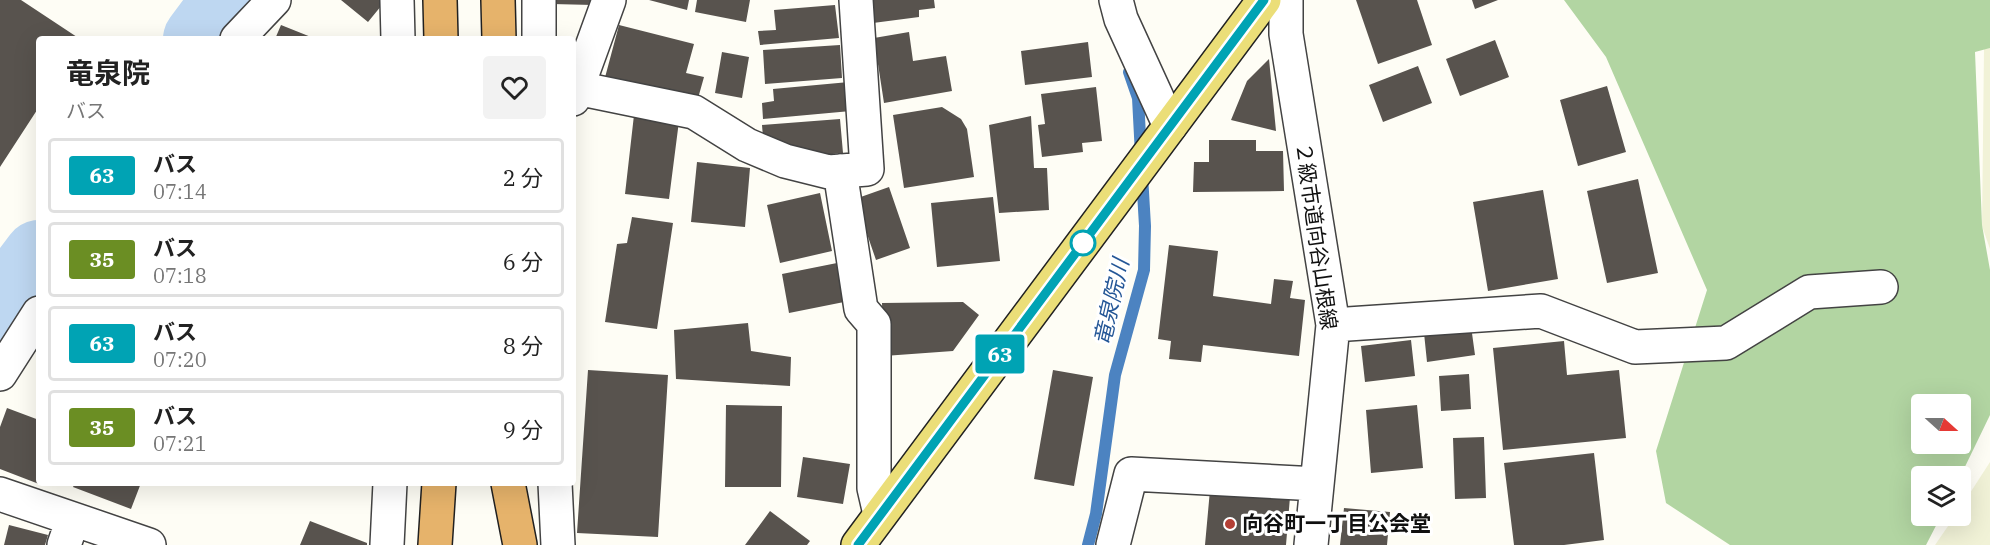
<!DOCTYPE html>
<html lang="ja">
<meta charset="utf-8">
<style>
body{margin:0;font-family:"IBM Plex Serif","Noto Sans JP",serif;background:#f2f2f2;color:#222;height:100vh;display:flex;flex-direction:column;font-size:22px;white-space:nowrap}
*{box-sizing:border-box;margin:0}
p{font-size:20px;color:#767676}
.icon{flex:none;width:33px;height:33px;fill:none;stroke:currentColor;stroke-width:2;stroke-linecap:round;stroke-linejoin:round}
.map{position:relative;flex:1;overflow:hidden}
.details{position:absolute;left:36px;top:36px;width:540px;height:450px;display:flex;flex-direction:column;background:#fff;border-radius:6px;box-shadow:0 6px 24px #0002}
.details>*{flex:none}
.badge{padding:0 12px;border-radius:4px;font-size:21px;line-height:39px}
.needle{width:39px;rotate:111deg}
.tools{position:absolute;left:1911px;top:394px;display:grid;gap:12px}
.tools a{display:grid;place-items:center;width:60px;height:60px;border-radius:6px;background:#fff;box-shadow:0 6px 24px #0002;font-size:30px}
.map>.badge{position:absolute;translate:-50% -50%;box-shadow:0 0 0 3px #fff}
.round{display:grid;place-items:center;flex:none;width:63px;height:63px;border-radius:6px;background:#f2f2f2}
.head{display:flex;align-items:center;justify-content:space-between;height:102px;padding:0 30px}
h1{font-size:28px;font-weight:700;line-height:45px}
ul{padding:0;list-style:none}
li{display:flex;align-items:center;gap:18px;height:75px;margin:0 12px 9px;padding:0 18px;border:3px solid #e0e0e0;border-radius:6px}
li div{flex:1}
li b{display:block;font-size:22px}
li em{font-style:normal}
li .badge{min-width:66px;font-weight:700;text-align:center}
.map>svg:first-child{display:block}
.farmland{fill:#f1f2d7}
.forest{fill:#b2d5a2;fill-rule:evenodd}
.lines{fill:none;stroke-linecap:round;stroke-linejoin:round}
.stream{stroke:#4c83c1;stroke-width:12}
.river{stroke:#bed7f1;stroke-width:72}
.building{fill:#58534e}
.minor-casing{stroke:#434343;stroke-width:36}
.major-casing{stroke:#212121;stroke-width:36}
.highway-casing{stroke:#212121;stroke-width:36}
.minor{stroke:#fff;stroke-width:33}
.major{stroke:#ebde78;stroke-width:33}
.highway{stroke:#e6b36b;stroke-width:33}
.line-casing{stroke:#fff;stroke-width:14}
.line{stroke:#00a3b4;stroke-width:9}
.stop-dot{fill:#fff;stroke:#00a3b4;stroke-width:3}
.poi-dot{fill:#b43f35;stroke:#fff;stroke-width:2}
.labels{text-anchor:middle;stroke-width:6;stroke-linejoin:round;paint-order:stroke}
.street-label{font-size:21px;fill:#101010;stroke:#fff}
.poi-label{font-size:21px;font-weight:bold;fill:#101010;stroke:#fff;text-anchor:start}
.water-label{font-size:22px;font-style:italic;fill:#255797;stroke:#fff}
</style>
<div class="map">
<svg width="1990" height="545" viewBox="0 0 1990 545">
<rect width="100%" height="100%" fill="#fefdf5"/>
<path class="farmland" d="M 1990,48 L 1990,249 L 1982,226 L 1984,49 Z
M 1990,462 L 1990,545 L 1935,545 L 1955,516 L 1960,516 L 1961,507 Z"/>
<path class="forest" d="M 1564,0 L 1990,0 L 1990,48 L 1975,52 L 1982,225 L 1990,270 L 1990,415 L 1960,477 L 1922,477 L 1922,516 L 1941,516 L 1926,545 L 1730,545 L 1666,503 L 1656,451 L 1707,290 L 1606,57 ZM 1922,405 L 1960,405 L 1960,444 L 1922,444 Z"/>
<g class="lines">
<path class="stream" d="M 1129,72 L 1138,98 L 1141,155
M 1088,545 L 1096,514 L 1115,375 L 1144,270 L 1145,226 L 1142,175"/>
<path class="river" d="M 199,39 L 228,0
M 0,308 L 39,256"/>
</g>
<path class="building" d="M 0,0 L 21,0 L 80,39 L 39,39 L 39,107 L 0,167 Z
M 341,0 L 386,0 L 368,22 Z
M 553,0 L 593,0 L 593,5 L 552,4 Z
M 649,0 L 689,0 L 687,10 Z
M 697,0 L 750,0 L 746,22 L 695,12 Z
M 870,0 L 934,0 L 935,8 L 919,10 L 919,17 L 873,23 Z
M 1356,0 L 1417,0 L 1432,45 L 1378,64 Z
M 1472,0 L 1498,0 L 1475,9 Z
M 835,5 L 839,38 L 760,45 L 758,31 L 776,30 L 774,10 Z
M 281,25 L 316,39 L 275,39 Z
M 619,25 L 694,44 L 686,73 L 704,77 L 695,109 L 603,85 Z
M 909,32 L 913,61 L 946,56 L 952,91 L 884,103 L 874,38 Z
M 1495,40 L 1509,77 L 1460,96 L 1446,59 Z
M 1088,42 L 1092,77 L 1025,85 L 1021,51 Z
M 840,45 L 842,78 L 765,84 L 763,50 Z
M 722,52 L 749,57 L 742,98 L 715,93 Z
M 1269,59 L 1276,131 L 1231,120 L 1247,81 Z
M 1418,66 L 1432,103 L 1383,122 L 1369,85 Z
M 849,82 L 851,111 L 763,119 L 762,103 L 774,101 L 773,89 Z
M 1607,86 L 1626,152 L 1578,166 L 1560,100 Z
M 1096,87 L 1102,141 L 1082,143 L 1083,152 L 1042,157 L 1038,125 L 1045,124 L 1041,94 Z
M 942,107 L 961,119 L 967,129 L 974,177 L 904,188 L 893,115 Z
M 634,115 L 679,121 L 669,199 L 625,194 Z
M 1031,116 L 1034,168 L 1047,168 L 1049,210 L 999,213 L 989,125 Z
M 840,119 L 843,153 L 790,158 L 764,150 L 762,125 Z
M 1209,140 L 1256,140 L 1256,151 L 1283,151 L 1284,191 L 1193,192 L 1194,162 L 1209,162 Z
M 697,162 L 750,168 L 745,227 L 691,222 Z
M 1638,179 L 1658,273 L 1607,283 L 1587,191 Z
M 889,187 L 910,248 L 876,260 L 855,199 Z
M 1543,190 L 1558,279 L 1488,291 L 1473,202 Z
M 820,193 L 832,251 L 780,263 L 767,205 Z
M 993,197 L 1000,261 L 937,267 L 931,203 Z
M 632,217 L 673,223 L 657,329 L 605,322 L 617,244 L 627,243 Z
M 1169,245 L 1218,251 L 1213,296 L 1271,304 L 1274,279 L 1293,281 L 1290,298 L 1305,300 L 1299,356 L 1203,345 L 1201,362 L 1169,359 L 1171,341 L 1158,339 Z
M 837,263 L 844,302 L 789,313 L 782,274 Z
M 963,302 L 979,315 L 953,351 L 884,356 L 882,303 Z
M 748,323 L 751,351 L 791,357 L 790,386 L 676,379 L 674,330 Z
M 1471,326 L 1475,355 L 1427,362 L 1424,333 Z
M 1411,340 L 1415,376 L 1365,382 L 1361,346 Z
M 1564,341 L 1567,375 L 1619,370 L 1626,438 L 1503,450 L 1493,348 Z
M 588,370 L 668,375 L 658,537 L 577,533 Z
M 1053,370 L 1093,377 L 1074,486 L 1034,479 Z
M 1469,374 L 1471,409 L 1441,411 L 1439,376 Z
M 726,405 L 782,406 L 781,487 L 725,487 Z
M 1417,405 L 1423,468 L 1371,473 L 1366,410 Z
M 7,408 L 39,420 L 39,484 L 0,469 L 0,427 Z
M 1484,437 L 1486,498 L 1455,499 L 1453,438 Z
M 1594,453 L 1604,540 L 1564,545 L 1514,545 L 1504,463 Z
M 803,457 L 850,464 L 843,504 L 797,497 Z
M 75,483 L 141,483 L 131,509 L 73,487 Z
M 1210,490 L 1290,497 L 1286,545 L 1205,545 Z
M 1344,508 L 1390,512 L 1387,545 L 1340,545 Z
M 770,511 L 810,541 L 807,545 L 745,545 Z
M 310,521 L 367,543 L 367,545 L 300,545 Z
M 9,525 L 48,535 L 45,545 L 4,545 Z"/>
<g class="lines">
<defs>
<path id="minor" d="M 397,0 L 398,39
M 539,0 L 539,39
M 1116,0 L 1121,19 L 1170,126
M 1286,0 L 1286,34 L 1333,325 L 1311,545
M 237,39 L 274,0
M 577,88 L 694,112 L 747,145 L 785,161 L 829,172 L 867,169 L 856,0
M 573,99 L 609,0
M 840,171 L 861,309 L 874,324 L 874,488 L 880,514
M 1333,325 L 1541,311 L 1635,347 L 1726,343 L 1809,292 L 1881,287
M 0,374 L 39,313
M 555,483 L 558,545
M 0,494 L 149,545
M 64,545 L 73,519
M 387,545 L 390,483
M 1113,545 L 1131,474 L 1317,484"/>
<path id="major" d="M 858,545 L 1264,0"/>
<path id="highway" d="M 440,0 L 441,39
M 498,0 L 499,39
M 508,483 L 520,545
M 435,545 L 439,483"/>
</defs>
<use href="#minor" class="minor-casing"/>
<use href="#major" class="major-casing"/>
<use href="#highway" class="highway-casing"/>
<use href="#minor" class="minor"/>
<use href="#major" class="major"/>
<use href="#highway" class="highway"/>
</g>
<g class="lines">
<defs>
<path id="line" d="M 858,545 L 1264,0"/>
</defs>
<use href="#line" class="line-casing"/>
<use href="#line" class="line"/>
</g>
<circle class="stop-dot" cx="1083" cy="243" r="12"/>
<circle class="poi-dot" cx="1230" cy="524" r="6"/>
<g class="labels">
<g class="street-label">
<text transform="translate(1316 236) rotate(82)" y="7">２級市道向谷山根線</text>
</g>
<g class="poi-label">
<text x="1242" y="531">向谷町一丁目公会堂</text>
</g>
<g class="water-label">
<text transform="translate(1111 302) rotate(-77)" y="8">竜泉院川</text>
</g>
</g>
</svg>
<div class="tools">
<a><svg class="needle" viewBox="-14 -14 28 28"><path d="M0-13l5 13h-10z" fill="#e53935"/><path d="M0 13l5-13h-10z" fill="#767676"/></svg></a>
<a><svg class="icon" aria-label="layers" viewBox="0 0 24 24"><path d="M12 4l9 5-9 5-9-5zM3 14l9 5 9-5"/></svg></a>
</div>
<b class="badge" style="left:1000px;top:354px;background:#00a3b4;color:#fff">63</b>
<section class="details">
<div class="head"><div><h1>竜泉院</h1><p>バス</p></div><a class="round"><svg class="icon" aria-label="heart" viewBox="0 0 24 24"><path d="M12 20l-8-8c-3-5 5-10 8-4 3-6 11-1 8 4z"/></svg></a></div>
<ul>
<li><span class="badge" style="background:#00a3b4;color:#fff">63</span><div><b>バス</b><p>07:14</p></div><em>2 分</em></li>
<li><span class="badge" style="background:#6b8e23;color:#fff">35</span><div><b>バス</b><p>07:18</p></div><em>6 分</em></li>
<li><span class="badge" style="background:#00a3b4;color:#fff">63</span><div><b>バス</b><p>07:20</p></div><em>8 分</em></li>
<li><span class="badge" style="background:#6b8e23;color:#fff">35</span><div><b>バス</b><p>07:21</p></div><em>9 分</em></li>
</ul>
</section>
</div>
